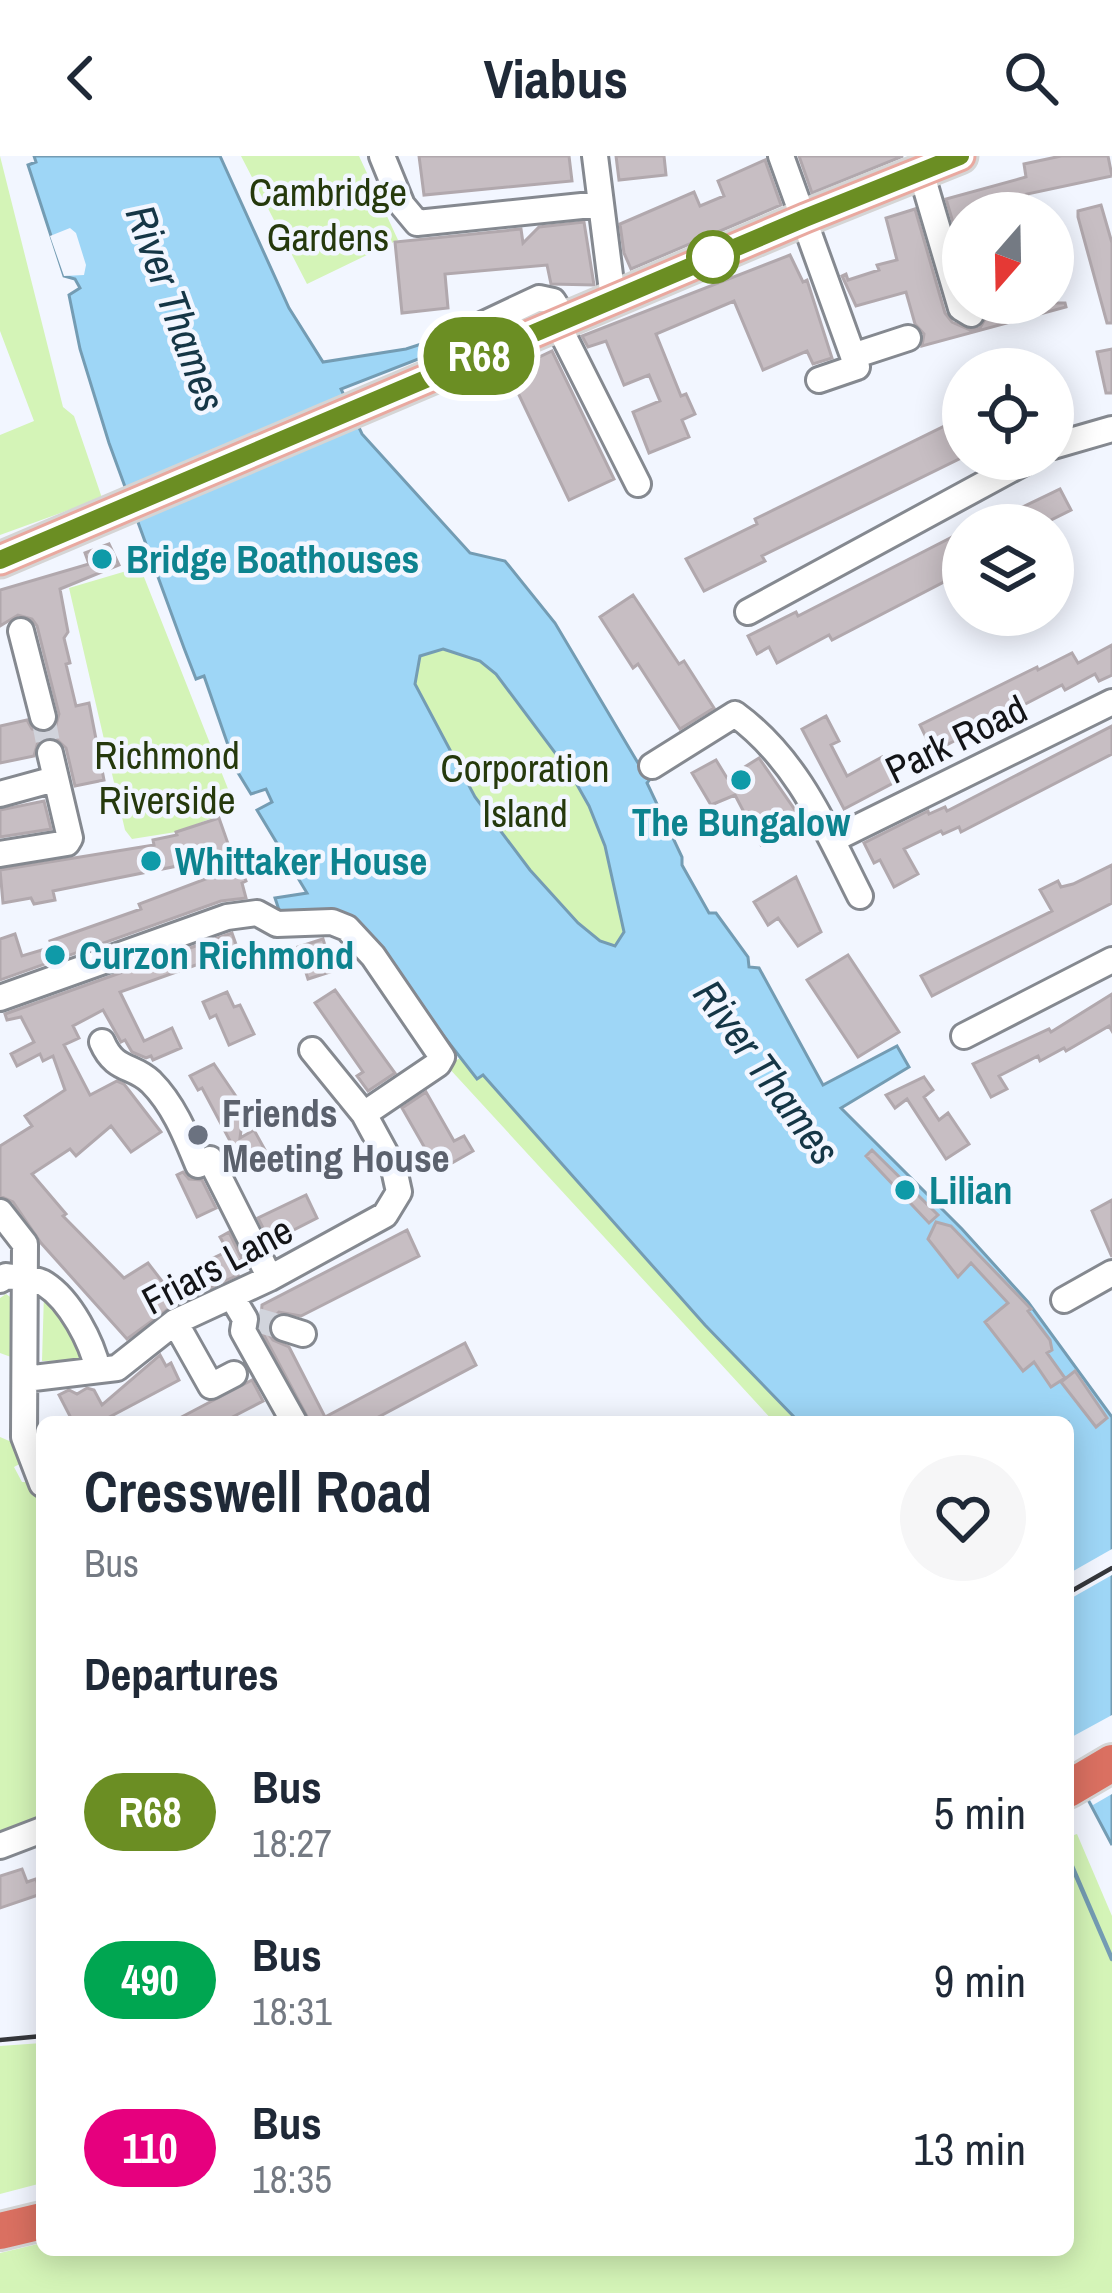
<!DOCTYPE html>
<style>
body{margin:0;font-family:"Archivo Narrow",sans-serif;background:#f6f6f7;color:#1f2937;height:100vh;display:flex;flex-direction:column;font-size:45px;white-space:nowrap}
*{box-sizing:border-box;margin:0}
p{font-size:39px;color:#747a83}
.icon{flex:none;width:66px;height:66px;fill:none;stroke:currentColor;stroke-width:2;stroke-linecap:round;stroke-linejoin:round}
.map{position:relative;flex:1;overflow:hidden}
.panel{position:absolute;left:36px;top:1260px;width:1038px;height:840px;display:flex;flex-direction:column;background:#fff;border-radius:18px;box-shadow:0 6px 30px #0003}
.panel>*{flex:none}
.badge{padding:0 24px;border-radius:39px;font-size:42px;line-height:78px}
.needle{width:78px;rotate:200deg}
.tools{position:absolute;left:942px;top:36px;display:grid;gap:24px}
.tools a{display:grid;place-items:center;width:132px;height:132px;border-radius:50%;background:#fff;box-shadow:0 6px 30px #0003;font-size:60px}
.map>.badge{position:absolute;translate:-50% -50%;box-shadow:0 0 0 6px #fff}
h2{padding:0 48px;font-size:45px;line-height:108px}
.round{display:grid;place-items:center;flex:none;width:126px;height:126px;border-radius:63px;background:#f6f6f7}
.summary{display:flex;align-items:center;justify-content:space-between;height:204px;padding:0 48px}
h1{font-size:57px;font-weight:700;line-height:90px}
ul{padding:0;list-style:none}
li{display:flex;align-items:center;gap:36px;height:168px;padding:0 48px}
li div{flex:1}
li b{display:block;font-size:45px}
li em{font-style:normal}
li .badge{min-width:132px;font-weight:700;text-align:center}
header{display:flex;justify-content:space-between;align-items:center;height:156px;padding:0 48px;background:#fff;font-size:54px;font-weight:700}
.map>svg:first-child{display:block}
.green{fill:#d4f4b7}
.water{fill:#9ed6f6;stroke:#749cb3;stroke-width:3;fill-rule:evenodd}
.pier{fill:#f2f6ff}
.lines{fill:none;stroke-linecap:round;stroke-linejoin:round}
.stream{stroke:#749cb3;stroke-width:4.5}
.building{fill:#c7bec3;stroke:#b1a8ad;stroke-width:3}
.minor-tunnel{stroke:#d1d4dc;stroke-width:24;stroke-dasharray:24 12;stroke-linecap:butt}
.minor-casing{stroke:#858990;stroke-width:30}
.major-casing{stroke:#d5d5d5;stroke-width:39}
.highway-casing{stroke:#d5d5d5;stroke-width:42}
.minor{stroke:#fff;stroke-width:24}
.major{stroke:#e9a9a0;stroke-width:33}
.highway{stroke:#da7061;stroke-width:36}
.rail{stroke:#35373b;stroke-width:4.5}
.line-casing{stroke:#fff;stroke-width:27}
.line{stroke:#6b8e23;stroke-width:18}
.stop-dot{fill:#fff;stroke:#6b8e23;stroke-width:6}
.culture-dot{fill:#0f9aa8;stroke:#f2f6ff;stroke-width:4.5}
.worship-dot{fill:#6b7280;stroke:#f2f6ff;stroke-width:4.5}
.labels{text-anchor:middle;stroke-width:9;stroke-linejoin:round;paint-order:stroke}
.park-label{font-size:39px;fill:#25390c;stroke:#f2f6ff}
.culture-label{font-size:39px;font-weight:bold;fill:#0d838f;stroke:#f2f6ff;text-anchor:start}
.street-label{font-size:39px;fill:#131417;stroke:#f2f6ff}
.worship-label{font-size:39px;font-weight:bold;fill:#5b616d;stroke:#f2f6ff;text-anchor:start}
.water-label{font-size:42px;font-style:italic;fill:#153646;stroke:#f2f6ff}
</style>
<header><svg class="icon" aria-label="back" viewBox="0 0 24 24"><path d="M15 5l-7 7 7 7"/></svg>Viabus<svg class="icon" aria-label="search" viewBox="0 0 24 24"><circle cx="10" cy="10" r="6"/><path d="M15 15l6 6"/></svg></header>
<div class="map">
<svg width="1112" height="2137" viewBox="0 0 1112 2137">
<rect width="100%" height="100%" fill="#f2f6ff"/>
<path class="green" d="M 0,0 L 63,251 L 74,260 L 102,342 L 0,379 L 0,279 L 34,265 L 0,175 Z
M 241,0 L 359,0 L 398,84 L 307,128 Z
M 140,411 L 236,653 L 176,676 L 132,683 L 125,674 L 69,432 Z
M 443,493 L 480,505 L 496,518 L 571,618 L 589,650 L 605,690 L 624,776 L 615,791 L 600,785 L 578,767 L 530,714 L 475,641 L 415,528 L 420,500 Z
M 460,902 L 477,922 L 482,919 L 705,1169 L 799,1266 L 774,1266 L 447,910 Z
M 44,1137 L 77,1184 L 82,1204 L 42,1205 Z
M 6,1138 L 13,1143 L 11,1201 L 0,1197 L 0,1142 Z
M 0,1281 L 21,1290 L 25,1305 L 14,1311 L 22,1326 L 33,1326 L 42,1336 L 42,1354 L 37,1358 L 42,1368 L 42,1671 L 0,1685 Z
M 1077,1678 L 1112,1760 L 1112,2137 L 0,2137 L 0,2097 L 42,2087 L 42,2094 L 1068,2094 L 1068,1681 Z
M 42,1887 L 42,2027 L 0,2038 L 0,1890 Z"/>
<path class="water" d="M 34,0 L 220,0 L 289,152 L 323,206 L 406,193 L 452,178 L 457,188 L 341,233 L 362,278 L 470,397 L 505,405 L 555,467 L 638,607 L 647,604 L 655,617 L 647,627 L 682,701 L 682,709 L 709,757 L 716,757 L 748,801 L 749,811 L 759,812 L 823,929 L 897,890 L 909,911 L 841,952 L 962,1073 L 1028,1146 L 1112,1261 L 1112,1689 L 1068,1606 L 1068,1266 L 799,1266 L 705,1169 L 483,919 L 477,923 L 366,780 L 280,757 L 275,742 L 307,737 L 257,654 L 272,646 L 266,633 L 251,638 L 237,615 L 204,520 L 196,523 L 184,492 L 109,287 L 80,193 L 69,139 L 80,132 L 75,123 L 64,120 L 28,9 L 36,6 ZM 443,493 L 480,505 L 496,518 L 571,618 L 589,650 L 605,690 L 624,776 L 615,790 L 600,785 L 578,767 L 530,714 L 475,641 L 415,528 L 420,500 Z"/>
<path class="pier" d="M 70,72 L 76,77 L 86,109 L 84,119 L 64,120 L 50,80 Z
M 1112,1393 L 1112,1419 L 1068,1444 L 1068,1418 Z
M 1112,1559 L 1112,1638 L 1093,1649 L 1068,1606 L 1068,1583 Z"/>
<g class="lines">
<path class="stream" d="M 1068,1701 L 1112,1803"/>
</g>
<path class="building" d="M 419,0 L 569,0 L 572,25 L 424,39 Z
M 616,0 L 664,0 L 666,19 L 619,24 Z
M 799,0 L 903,0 L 812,37 Z
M 1061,0 L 1108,0 L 1112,20 L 1027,38 L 1033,57 L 963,57 L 963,100 L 946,43 L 1026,21 L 1024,8 Z
M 765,4 L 781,49 L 631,113 L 624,97 L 620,68 L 694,36 L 700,50 L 724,40 L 718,25 Z
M 1101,49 L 1112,87 L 1112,167 L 1107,167 L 1078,61 L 1078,55 Z
M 915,53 L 945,157 L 952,166 L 970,174 L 980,172 L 987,159 L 983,147 L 1065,147 L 1066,151 L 922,190 L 924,178 L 915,168 L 906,136 L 856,150 L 842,120 L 846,118 L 848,124 L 879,114 L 877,109 L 897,104 L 886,62 Z
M 584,66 L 594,129 L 551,128 L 547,109 L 445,118 L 448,152 L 402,157 L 395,86 L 521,73 L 523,87 L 539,71 Z
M 790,99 L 803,126 L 807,124 L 832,202 L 813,208 L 807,195 L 763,214 L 734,145 L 656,178 L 681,240 L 686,238 L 695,258 L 682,264 L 689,281 L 649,297 L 633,256 L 660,245 L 649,219 L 624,229 L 606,185 L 588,191 L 582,180 Z
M 1112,193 L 1112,237 L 1106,237 L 1097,196 Z
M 552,195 L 614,323 L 569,344 L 508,216 Z
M 963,261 L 963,301 L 762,400 L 765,405 L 704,435 L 686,403 L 757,368 L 755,363 Z
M 1060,333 L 1071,354 L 1041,369 L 969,369 L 1001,353 L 1004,360 Z
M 958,378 L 963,388 L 963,416 L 832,484 L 829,479 L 777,507 L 769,491 L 757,498 L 748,480 L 796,456 L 798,460 Z
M 109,388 L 119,409 L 60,433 L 68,476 L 64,482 L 70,507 L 66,508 L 76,550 L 89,547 L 104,624 L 75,630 L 66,592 L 54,581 L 38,586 L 34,600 L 0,607 L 0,570 L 27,564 L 32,573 L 46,577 L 55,572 L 59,558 L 37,470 L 32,463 L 18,459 L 0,470 L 0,434 L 89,408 L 85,397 Z
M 633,439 L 679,508 L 684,505 L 714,552 L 680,573 L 638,508 L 633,512 L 600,461 Z
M 1112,489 L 1112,519 L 1099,525 L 1095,518 L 1065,534 L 1062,529 L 933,596 L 920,569 L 1037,511 L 1038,514 L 1072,497 L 1078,507 Z
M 826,560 L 839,585 L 831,589 L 847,620 L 882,601 L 895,626 L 844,653 L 802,573 Z
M 1112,570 L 1112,598 L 961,676 L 959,671 L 943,678 L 941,675 L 904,693 L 918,718 L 894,731 L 880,704 L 874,707 L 864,687 L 928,655 L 929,658 L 945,651 L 947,655 Z
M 759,602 L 804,667 L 761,689 L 735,639 L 711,649 L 692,617 L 716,604 L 727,622 Z
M 44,645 L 51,673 L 0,681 L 0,654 Z
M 219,662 L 232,699 L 53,735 L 55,744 L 34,748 L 31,742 L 3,747 L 0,714 L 154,689 L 153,684 L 177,679 L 176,676 Z
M 1112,709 L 1112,747 L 932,840 L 921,820 L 1052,755 L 1040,734 L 1058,725 L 1061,731 L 1073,728 Z
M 240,710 L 246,725 L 242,727 L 246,742 L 221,745 L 0,824 L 0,783 L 15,778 L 22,800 L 52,791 L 50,785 L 141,753 L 139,748 Z
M 796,721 L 821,776 L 798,790 L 778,762 L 768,769 L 754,746 Z
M 232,777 L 238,794 L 120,836 L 144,885 L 172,872 L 181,892 L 153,904 L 151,900 L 146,902 L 132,896 L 125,884 L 121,886 L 103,854 L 73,870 L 79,882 L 64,889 L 90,939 L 117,925 L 124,928 L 161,976 L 131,996 L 111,970 L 76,1000 L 70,993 L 32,1018 L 66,1058 L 63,1060 L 124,1122 L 148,1107 L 178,1146 L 127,1183 L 41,1087 L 13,1046 L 0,1040 L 0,990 L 32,970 L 25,960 L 65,934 L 53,900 L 43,905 L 40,898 L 17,910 L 11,898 L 34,886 L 21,861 L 7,864 L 5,858 Z
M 323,783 L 333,815 L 308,823 L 298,791 Z
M 848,799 L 899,876 L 858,901 L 807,824 Z
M 335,834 L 395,917 L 368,935 L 357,920 L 363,916 L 315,847 Z
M 227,836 L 234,851 L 240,849 L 254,878 L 229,889 L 216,859 L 210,862 L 203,846 Z
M 1112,838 L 1112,875 L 1109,870 L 1066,895 L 1064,892 L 1040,905 L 1038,900 L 999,920 L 1007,933 L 991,941 L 973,908 L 1049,873 L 1051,876 Z
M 214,908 L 244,952 L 240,982 L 254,974 L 270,1003 L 246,1015 L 202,932 L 198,934 L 190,920 Z
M 924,921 L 933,934 L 924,941 L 939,964 L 948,957 L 969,988 L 946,1003 L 907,943 L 895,952 L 886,939 Z
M 426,936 L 454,985 L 464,980 L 473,995 L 438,1015 L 402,952 Z
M 872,994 L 938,1059 L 929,1067 L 866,1000 Z
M 183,1016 L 189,1023 L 202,1024 L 216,1052 L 197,1061 L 177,1019 Z
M 306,1039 L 317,1062 L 270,1086 L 258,1062 Z
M 1112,1044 L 1112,1101 L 1092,1055 Z
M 936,1066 L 951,1070 L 1031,1153 L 1028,1155 L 1050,1184 L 1052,1194 L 1047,1197 L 1065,1222 L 1051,1231 L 1034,1206 L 1023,1215 L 985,1166 L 1008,1147 L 971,1107 L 958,1121 L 928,1083 Z
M 407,1074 L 419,1100 L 301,1160 L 279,1156 L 269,1166 L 268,1177 L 273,1184 L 289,1191 L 325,1261 L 465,1187 L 476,1209 L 369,1266 L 310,1266 L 260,1172 L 262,1149 Z
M 229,1076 L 242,1103 L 233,1108 L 238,1119 L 203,1135 L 192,1112 L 228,1095 L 220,1081 Z
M 160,1199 L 166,1210 L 171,1207 L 179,1224 L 100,1266 L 73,1266 L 59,1239 L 69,1234 L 77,1238 L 87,1232 L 94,1234 L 102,1249 Z
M 1075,1215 L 1107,1262 L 1096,1271 L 1061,1226 Z
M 252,1224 L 263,1245 L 244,1255 L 223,1266 L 172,1266 Z
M 22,1713 L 27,1726 L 36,1723 L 41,1738 L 0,1752 L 0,1720 Z"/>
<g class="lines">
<path class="minor-tunnel" d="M 43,561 L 50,597
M 257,1164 L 284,1172"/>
<defs>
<path id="minor" d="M 382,0 L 402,49 L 417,67 L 601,48
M 595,0 L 613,143
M 781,0 L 857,211 L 819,224
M 921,16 L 961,152 L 971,158
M 557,167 L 638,328
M 454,182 L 539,142 L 553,145 L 565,164
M 853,200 L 908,182
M 1053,290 L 1112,273
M 748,456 L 1030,303
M 21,475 L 43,561
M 652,610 L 735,558 C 798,604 826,673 860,740
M 0,638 L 51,624
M 832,684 L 1112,546
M 0,698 L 67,687 L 70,682 L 50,597
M 0,842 L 227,761 L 257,757 L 277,768 L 332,766 L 347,772 L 373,800 L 442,901 L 438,908 L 364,958 L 394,1013 L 399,1036 L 385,1059 L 270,1122 L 175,1166 L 117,1212 L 25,1223
M 964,880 L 1112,804
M 102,886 C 115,916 132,908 151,926 C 174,949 186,980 198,1009 L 210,1003 L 270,1122
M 312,894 L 364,958
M 0,1056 L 25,1088 L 24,1281 L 42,1328
M 0,1124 L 6,1120 C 17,1122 36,1122 45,1128 C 70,1144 92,1186 98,1214
M 232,1141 L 245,1163 L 243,1175 L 294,1266
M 1064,1144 L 1112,1117
M 175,1166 L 211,1230 L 234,1218
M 284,1172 L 303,1178
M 0,1690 L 42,1674"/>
<path id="major" d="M 0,404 L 805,62 L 960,0"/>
<path id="highway" d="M 1068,1633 L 1112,1607
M 0,2075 L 42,2065"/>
</defs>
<use href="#minor" class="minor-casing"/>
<use href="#major" class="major-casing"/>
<use href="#highway" class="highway-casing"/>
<use href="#minor" class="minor"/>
<use href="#major" class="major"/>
<use href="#highway" class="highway"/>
<path class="rail" d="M 1068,1437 L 1112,1412
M 0,1884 L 42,1880"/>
</g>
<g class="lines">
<defs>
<path id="line" d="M 0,404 L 805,62 L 960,0"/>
</defs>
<use href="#line" class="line-casing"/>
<use href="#line" class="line"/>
</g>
<circle class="stop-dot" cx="713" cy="101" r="24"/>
<g class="culture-dot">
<circle cx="102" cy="403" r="12"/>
<circle cx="741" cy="624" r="12"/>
<circle cx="151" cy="705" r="12"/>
<circle cx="55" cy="799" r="12"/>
<circle cx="905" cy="1034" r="12"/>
</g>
<circle class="worship-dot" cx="198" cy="979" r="12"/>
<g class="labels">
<g class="park-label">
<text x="328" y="50">Cambridge<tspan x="328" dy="45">Gardens</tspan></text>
<text x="167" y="613">Richmond<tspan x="167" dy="45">Riverside</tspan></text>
<text x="525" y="626">Corporation<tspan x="525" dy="45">Island</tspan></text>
</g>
<g class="culture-label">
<text x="126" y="417">Bridge Boathouses</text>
<text x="741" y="680" text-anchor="middle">The Bungalow</text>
<text x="175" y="719">Whittaker House</text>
<text x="79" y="813">Curzon Richmond</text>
<text x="929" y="1048">Lilian</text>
</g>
<g class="street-label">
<text transform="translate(956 583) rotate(-26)" y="14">Park Road</text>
<text transform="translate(217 1109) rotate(-28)" y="14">Friars Lane</text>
</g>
<g class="worship-label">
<text x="222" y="971">Friends<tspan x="222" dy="45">Meeting House</tspan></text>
</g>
<g class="water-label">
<text transform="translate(176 152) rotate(70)" y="15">River Thames</text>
<text transform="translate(767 916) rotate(54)" y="15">River Thames</text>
</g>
</g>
</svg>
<div class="tools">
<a><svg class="needle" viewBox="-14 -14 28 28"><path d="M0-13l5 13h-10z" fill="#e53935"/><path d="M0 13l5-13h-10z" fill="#747a83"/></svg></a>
<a><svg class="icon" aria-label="locate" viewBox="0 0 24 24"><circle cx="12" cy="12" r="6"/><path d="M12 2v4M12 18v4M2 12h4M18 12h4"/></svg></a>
<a><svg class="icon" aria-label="layers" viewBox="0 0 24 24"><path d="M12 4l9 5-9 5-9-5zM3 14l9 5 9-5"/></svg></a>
</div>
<b class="badge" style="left:479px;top:200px;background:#6b8e23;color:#fff">R68</b>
<section class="panel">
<div class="summary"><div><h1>Cresswell Road</h1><p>Bus</p></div><a class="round"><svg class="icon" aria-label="heart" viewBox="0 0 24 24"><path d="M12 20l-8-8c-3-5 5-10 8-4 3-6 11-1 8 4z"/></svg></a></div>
<h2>Departures</h2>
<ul>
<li><span class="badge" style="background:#6b8e23;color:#fff">R68</span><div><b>Bus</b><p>18:27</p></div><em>5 min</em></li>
<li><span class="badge" style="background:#00a651;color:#fff">490</span><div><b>Bus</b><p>18:31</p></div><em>9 min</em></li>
<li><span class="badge" style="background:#e6007e;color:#fff">110</span><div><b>Bus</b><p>18:35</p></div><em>13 min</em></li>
</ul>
</section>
</div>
